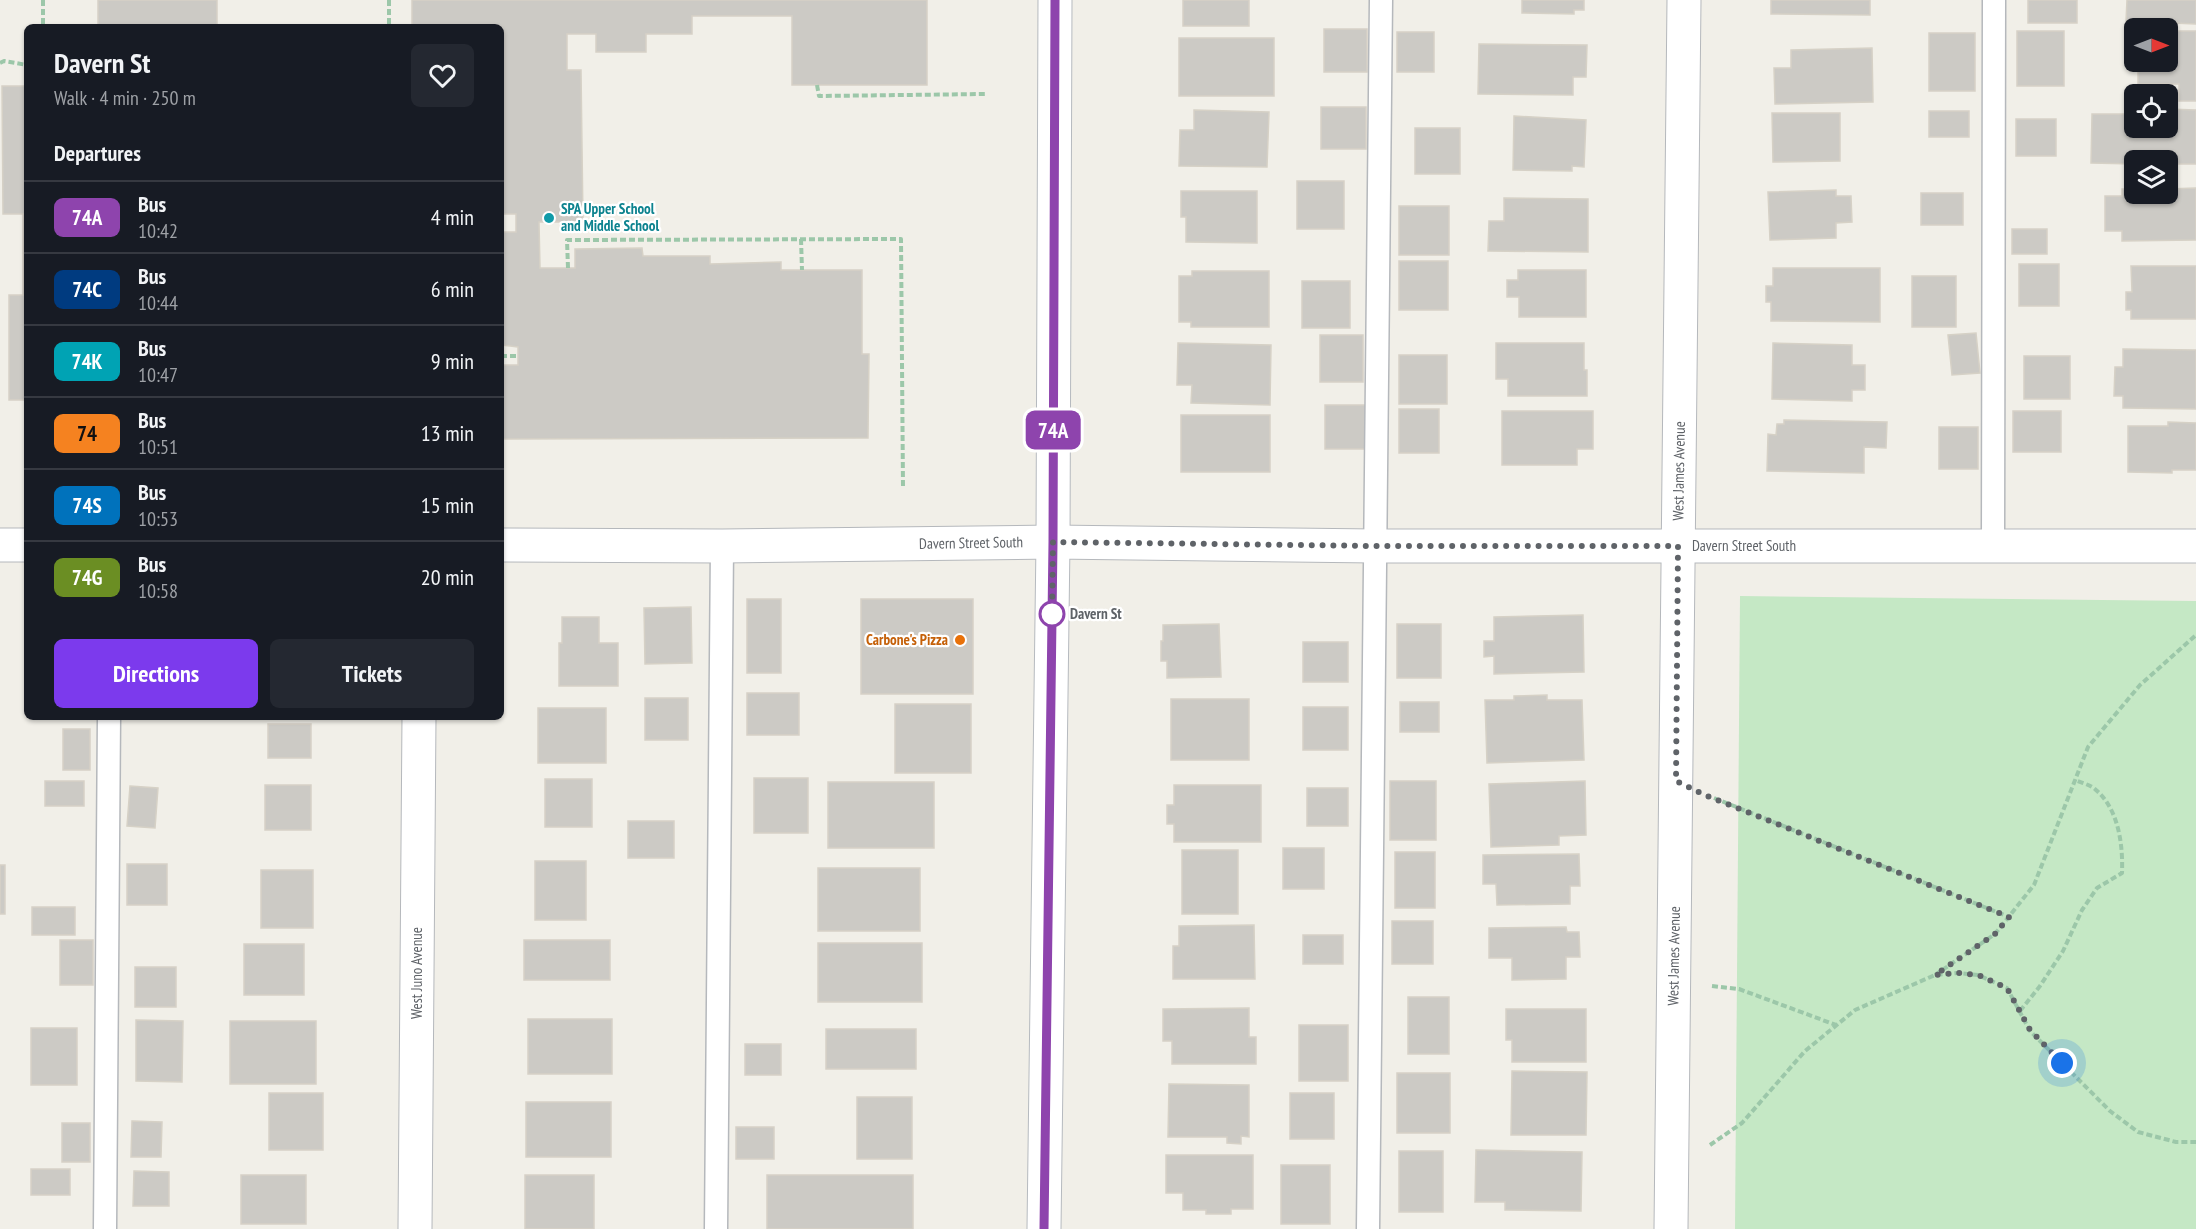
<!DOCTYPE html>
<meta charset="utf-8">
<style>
body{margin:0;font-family:"PT Sans Narrow",sans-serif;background:#242831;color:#f1f3f6;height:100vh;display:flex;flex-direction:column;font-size:22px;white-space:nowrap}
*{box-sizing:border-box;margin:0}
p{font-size:20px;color:#9ea1a6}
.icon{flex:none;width:33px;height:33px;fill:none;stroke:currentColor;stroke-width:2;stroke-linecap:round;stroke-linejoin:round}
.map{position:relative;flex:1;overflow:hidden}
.sheet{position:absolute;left:24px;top:24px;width:480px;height:696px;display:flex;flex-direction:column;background:#171b24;border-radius:9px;box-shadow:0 2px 4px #0004}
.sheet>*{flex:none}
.badge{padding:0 12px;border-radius:9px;font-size:21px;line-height:39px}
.needle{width:39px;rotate:90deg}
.buttons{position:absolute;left:2124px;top:18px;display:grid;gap:12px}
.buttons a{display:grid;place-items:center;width:54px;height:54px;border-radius:9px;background:#171b24;box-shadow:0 2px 4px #0004;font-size:30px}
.you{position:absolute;width:30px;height:30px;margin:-15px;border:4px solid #fff;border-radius:50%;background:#1a73e8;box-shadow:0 0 0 9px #1a73e833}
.map>.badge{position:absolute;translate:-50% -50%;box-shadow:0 0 0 3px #fff}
h2{padding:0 30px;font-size:22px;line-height:54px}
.round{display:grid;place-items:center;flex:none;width:63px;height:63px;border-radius:9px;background:#242831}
.headline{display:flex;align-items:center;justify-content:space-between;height:102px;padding:0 30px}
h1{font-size:28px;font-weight:800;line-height:45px}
.action{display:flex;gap:12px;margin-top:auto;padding:12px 30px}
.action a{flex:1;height:69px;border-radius:9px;background:#7c3aed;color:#fff;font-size:24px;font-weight:800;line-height:69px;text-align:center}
.action a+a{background:#242831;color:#f1f3f6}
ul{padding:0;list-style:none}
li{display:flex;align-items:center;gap:18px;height:72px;padding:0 30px;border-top:2px solid #363941}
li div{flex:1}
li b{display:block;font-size:22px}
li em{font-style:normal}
li .badge{min-width:66px;font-weight:700;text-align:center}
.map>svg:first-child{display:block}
.green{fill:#c5e8c5}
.building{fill:#cccac5;stroke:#d6d1c6;stroke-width:1.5}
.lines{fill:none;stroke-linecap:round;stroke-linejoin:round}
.service-casing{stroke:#b5b8bc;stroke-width:25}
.minor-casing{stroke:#b5b8bc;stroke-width:35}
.secondary-casing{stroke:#b6babf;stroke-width:35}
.path{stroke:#9cc7a9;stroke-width:4;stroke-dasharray:6 3;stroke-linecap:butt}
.service{stroke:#fff;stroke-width:22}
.minor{stroke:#fff;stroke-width:33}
.secondary{stroke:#fff;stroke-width:33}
.line-casing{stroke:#fff;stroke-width:14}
.line{stroke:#8e44ad;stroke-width:9}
.walk{stroke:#5f6368;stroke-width:6;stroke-dasharray:0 10.8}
.culture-dot{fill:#0f9aa8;stroke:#fff;stroke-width:2}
.stop-dot{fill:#fff;stroke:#8e44ad;stroke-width:3}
.food-dot{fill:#e8710a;stroke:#fff;stroke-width:2}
.labels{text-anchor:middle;stroke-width:4.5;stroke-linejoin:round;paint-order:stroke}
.culture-label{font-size:15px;font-weight:bold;fill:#0d838f;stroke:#fff;text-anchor:start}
.street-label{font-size:15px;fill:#5f6368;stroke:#fff}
.stop-label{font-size:15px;font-weight:bold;fill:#5f6368;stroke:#fff;text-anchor:start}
.food-label{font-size:15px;font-weight:bold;fill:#c56008;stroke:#fff;text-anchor:end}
</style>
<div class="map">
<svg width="2196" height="1229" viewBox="0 0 2196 1229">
<rect width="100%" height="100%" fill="#f1efe8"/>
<path class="green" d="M 1740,596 L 2196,601 L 2196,1229 L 1735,1229 Z"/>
<path class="building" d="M 98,0 L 217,0 L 217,27 L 98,27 Z
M 412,0 L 927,0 L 927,85 L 792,85 L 792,16 L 692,16 L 692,34 L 646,34 L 646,52 L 596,52 L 596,34 L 567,34 L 567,70 L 581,70 L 583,222 L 539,222 L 540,268 L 575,268 L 575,249 L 642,248 L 643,256 L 710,256 L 710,264 L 781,262 L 781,270 L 862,270 L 862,354 L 869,354 L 868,438 L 501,439 L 501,365 L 518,365 L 518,347 L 501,345 L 501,232 L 516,232 L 516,214 L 501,214 L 501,27 L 412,27 Z
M 1183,0 L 1249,0 L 1249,26 L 1183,26 Z
M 1522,0 L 1584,0 L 1584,10 L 1574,10 L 1574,14 L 1522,13 Z
M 1771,0 L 1870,0 L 1870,15 L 1771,14 Z
M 2028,0 L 2077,0 L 2077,23 L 2028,23 Z
M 2127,0 L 2196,0 L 2196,24 L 2126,21 Z
M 1324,29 L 1367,29 L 1367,72 L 1324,72 Z
M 2017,31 L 2064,31 L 2064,86 L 2017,86 Z
M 2168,31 L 2196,31 L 2196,101 L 2179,101 L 2179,84 L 2138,84 L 2138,62 L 2168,62 Z
M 1397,32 L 1434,32 L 1434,72 L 1397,72 Z
M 1929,33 L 1975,33 L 1975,91 L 1929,91 Z
M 1179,38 L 1274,38 L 1274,96 L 1179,96 Z
M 1479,44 L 1587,45 L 1586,77 L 1573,77 L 1573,95 L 1478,94 Z
M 1872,48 L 1873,102 L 1775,104 L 1774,68 L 1791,68 L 1791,50 Z
M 2,86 L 27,86 L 27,400 L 9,400 L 9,295 L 23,295 L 23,214 L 3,214 Z
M 1321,107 L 1366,107 L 1366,149 L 1321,149 Z
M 2127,109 L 2134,109 L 2134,128 L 2168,128 L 2168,109 L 2196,110 L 2196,164 L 2168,164 L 2168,160 L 2134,160 L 2134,164 L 2091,163 L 2092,114 L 2127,114 Z
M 1194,110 L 1269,112 L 1267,167 L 1179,166 L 1180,130 L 1194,130 Z
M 1929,111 L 1969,111 L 1969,137 L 1929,137 Z
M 1772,113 L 1840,113 L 1840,161 L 1773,162 Z
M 1514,116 L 1586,120 L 1584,167 L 1572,166 L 1572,171 L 1513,170 Z
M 2016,119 L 2056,119 L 2056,156 L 2016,156 Z
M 1415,128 L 1460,128 L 1460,174 L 1415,174 Z
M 1297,181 L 1344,181 L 1344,229 L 1297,229 Z
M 2196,188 L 2196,240 L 2122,241 L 2122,231 L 2105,231 L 2105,196 L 2122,196 L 2122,189 L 2134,189 L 2134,194 L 2168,194 L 2168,189 Z
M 1836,190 L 1836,196 L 1851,196 L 1852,222 L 1836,223 L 1836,238 L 1770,240 L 1768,192 Z
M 1181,191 L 1257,191 L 1257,243 L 1186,242 L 1186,217 L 1181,217 Z
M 1921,193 L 1963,193 L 1963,225 L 1921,225 Z
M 1504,198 L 1588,199 L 1588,252 L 1488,251 L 1489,221 L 1504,221 Z
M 1399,206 L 1449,206 L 1449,255 L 1399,255 Z
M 2012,229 L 2047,229 L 2047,254 L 2012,254 Z
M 1399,261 L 1448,261 L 1448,310 L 1399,310 Z
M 2019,264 L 2059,264 L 2059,306 L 2019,306 Z
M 2131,266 L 2196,266 L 2196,319 L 2131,319 L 2131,310 L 2126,310 L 2126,292 L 2132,292 Z
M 1773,268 L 1880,268 L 1880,322 L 1771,321 L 1771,302 L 1766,302 L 1766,286 L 1773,286 Z
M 1518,270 L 1586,270 L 1586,317 L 1519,317 L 1519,297 L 1507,297 L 1507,280 L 1518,280 Z
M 1192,271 L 1269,271 L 1269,327 L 1191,327 L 1191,322 L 1179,322 L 1179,276 L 1192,276 Z
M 1912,276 L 1956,276 L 1956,327 L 1912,327 Z
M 1302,281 L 1350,281 L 1350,328 L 1302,328 Z
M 1976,333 L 1980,373 L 1952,375 L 1948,335 Z
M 1320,335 L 1363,335 L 1363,382 L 1320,382 Z
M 1178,343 L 1271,345 L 1270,405 L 1191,403 L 1192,385 L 1177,385 Z
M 1496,343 L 1584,343 L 1584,370 L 1587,370 L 1587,396 L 1508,396 L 1508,379 L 1496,379 Z
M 1773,343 L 1852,345 L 1852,365 L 1865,365 L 1865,390 L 1852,390 L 1852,401 L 1772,399 Z
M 2123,349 L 2196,350 L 2196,409 L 2123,408 L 2123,396 L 2114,396 L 2115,367 L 2123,367 Z
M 1399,355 L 1447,355 L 1447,404 L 1399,404 Z
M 2024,356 L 2070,356 L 2070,399 L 2024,399 Z
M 1325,405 L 1366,405 L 1366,449 L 1325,449 Z
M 1399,409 L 1439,409 L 1439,453 L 1399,453 Z
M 1502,411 L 1593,411 L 1593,449 L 1577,449 L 1577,465 L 1502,465 Z
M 2013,411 L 2061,411 L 2061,452 L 2013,452 Z
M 1181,415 L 1270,415 L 1270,472 L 1181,472 Z
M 1784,420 L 1887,422 L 1886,448 L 1864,447 L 1864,473 L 1767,471 L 1768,434 L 1776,435 L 1777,424 L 1784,424 Z
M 2168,422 L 2196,423 L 2196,470 L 2172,470 L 2172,473 L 2128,472 L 2128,426 L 2168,426 Z
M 1939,427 L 1978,427 L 1978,469 L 1939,469 Z
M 747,599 L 781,599 L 781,673 L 747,673 Z
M 861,599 L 973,599 L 973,694 L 861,694 Z
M 691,607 L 692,663 L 645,664 L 644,608 Z
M 1583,615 L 1584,672 L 1494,674 L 1494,656 L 1484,657 L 1484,641 L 1494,641 L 1494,617 Z
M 562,617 L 599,617 L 599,643 L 618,643 L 618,686 L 559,686 L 559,643 L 562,643 Z
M 1219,624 L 1221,677 L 1167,678 L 1167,661 L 1161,661 L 1161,641 L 1163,641 L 1163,625 Z
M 1397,624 L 1441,624 L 1441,678 L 1397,678 Z
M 1303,642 L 1348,642 L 1348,682 L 1303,682 Z
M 747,693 L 799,693 L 799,735 L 747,735 Z
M 1547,695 L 1547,700 L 1582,700 L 1584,760 L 1487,763 L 1485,700 L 1514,700 L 1514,696 Z
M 645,698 L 688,698 L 688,740 L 645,740 Z
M 1171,699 L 1249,699 L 1249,760 L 1171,760 Z
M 1400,702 L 1439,702 L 1439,732 L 1400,732 Z
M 895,704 L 971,704 L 971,773 L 895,773 Z
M 1303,707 L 1348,707 L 1348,750 L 1303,750 Z
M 538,708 L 606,708 L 606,763 L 538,763 Z
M 268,724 L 311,724 L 311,758 L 268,758 Z
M 63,729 L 90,729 L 90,770 L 63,770 Z
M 754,778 L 808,778 L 808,833 L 754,833 Z
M 545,779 L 592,779 L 592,827 L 545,827 Z
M 45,781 L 84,781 L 84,806 L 45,806 Z
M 1390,781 L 1436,781 L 1436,840 L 1390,840 Z
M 1585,781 L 1586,835 L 1559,836 L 1559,845 L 1491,847 L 1489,784 Z
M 828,782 L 934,782 L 934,848 L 828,848 Z
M 265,785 L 311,785 L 311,830 L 265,830 Z
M 1174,785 L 1261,785 L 1261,842 L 1174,842 L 1174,824 L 1167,824 L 1167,805 L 1174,805 Z
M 130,786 L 158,788 L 155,828 L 127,826 Z
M 1307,788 L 1348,788 L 1348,826 L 1307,826 Z
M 628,821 L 674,821 L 674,858 L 628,858 Z
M 1283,848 L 1324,848 L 1324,889 L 1283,889 Z
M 1182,850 L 1238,850 L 1238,914 L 1182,914 Z
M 1395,852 L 1435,852 L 1435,908 L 1395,908 Z
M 1579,854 L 1580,886 L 1570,886 L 1570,904 L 1497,905 L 1496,884 L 1483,884 L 1483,855 Z
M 535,861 L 586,861 L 586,920 L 535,920 Z
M 127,864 L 167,864 L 167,905 L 127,905 Z
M 0,865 L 5,865 L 5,914 L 0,914 Z
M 818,868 L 920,868 L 920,931 L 818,931 Z
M 261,870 L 313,870 L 313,928 L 261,928 Z
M 32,907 L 75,907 L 75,935 L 32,935 Z
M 1392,921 L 1433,921 L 1433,964 L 1392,964 Z
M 1254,925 L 1255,979 L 1173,979 L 1173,946 L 1179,946 L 1179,926 Z
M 1566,927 L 1567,932 L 1579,932 L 1580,957 L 1566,957 L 1566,979 L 1512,980 L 1512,958 L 1489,958 L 1489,928 Z
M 1303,935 L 1343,935 L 1343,964 L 1303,964 Z
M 60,940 L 93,940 L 93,985 L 60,985 Z
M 524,940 L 610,940 L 610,980 L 524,980 Z
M 818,943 L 922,943 L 922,1002 L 818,1002 Z
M 244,944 L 304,944 L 304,995 L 244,995 Z
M 135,967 L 176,967 L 176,1007 L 135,1007 Z
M 1408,997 L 1449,997 L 1449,1054 L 1408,1054 Z
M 1249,1008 L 1249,1037 L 1256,1037 L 1256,1064 L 1172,1064 L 1172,1041 L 1163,1041 L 1163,1009 Z
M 1506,1009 L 1586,1009 L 1586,1062 L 1512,1062 L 1512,1040 L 1506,1040 Z
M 528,1019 L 612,1019 L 612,1074 L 528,1074 Z
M 136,1020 L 183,1021 L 182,1082 L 136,1081 Z
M 230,1021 L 316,1021 L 316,1084 L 230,1084 Z
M 1299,1025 L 1348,1025 L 1348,1081 L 1299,1081 Z
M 31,1028 L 77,1028 L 77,1085 L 31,1085 Z
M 826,1029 L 916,1029 L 916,1069 L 826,1069 Z
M 745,1044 L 781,1044 L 781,1075 L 745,1075 Z
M 1512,1071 L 1587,1072 L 1586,1135 L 1511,1135 Z
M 1397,1073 L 1450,1073 L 1450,1133 L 1397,1133 Z
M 1169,1084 L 1249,1085 L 1249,1137 L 1241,1136 L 1241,1144 L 1227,1143 L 1227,1137 L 1168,1137 Z
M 269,1093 L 323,1093 L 323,1150 L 269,1150 Z
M 1290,1093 L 1334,1093 L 1334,1139 L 1290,1139 Z
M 857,1097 L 912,1097 L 912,1159 L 857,1159 Z
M 526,1102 L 611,1102 L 611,1157 L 526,1157 Z
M 132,1121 L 162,1122 L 161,1157 L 131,1157 Z
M 62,1123 L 90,1123 L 90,1162 L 62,1162 Z
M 736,1127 L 774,1127 L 774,1159 L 736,1159 Z
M 1476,1150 L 1582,1152 L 1581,1211 L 1505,1210 L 1505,1202 L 1475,1202 Z
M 1399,1151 L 1443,1151 L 1443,1212 L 1399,1212 Z
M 1166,1155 L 1253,1155 L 1253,1209 L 1231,1209 L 1231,1214 L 1206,1214 L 1206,1210 L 1183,1210 L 1183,1193 L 1166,1193 Z
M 1281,1165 L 1330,1165 L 1330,1224 L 1281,1224 Z
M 31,1169 L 70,1169 L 70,1195 L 31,1195 Z
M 134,1171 L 169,1172 L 169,1206 L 133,1206 Z
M 241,1175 L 306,1175 L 306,1224 L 241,1224 Z
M 525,1175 L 594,1175 L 594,1229 L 525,1229 Z
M 767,1175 L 913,1175 L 913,1229 L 767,1229 Z"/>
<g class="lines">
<defs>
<path id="service" d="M 1993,546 L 1994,0
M 105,1229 L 109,717
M 716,1229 L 722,546
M 1368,1229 L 1381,0"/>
<path id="minor" d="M 0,545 L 27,545
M 501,545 L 722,546 L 1053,542 L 1375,546 L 2196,546
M 415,1229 L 419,717
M 1671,1229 L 1684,0"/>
<path id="secondary" d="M 1044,1229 L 1053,542 L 1055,0"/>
</defs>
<use href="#service" class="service-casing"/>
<use href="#minor" class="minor-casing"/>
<use href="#secondary" class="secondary-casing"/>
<path class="path" d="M 43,0 L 43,27
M 389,0 L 389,27
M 0,63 L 4,61 L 27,65
M 817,85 L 819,96 L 986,94
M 801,239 L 802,270
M 568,268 L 567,240 L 901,239 L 903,487
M 501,356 L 518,356
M 1714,798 L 2009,917
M 1935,975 L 1995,934 L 2034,885 L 2088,747 L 2140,685 L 2196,635
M 1712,986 L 1739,989 L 1836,1025
M 2020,1011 L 2040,986 L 2063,951 L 2082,910 L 2097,888 L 2122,873 C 2123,845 2119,810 2096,790 C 2091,785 2082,783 2075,780
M 1710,1145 L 1742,1123 L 1805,1051 L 1855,1010 L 1935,975 L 1957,973 L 1978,975 L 2007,988 L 2030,1031 L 2110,1111 L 2138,1132 L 2176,1142 L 2196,1142"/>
<use href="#service" class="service"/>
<use href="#minor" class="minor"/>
<use href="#secondary" class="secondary"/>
</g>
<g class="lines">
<defs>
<path id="line" d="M 1044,1229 L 1053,542 L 1055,0"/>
</defs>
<use href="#line" class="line-casing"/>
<use href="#line" class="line"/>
<path class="walk" d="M 1052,614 L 1052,616 L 1053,542 L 1375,546 L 1678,546 L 1676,781 L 1705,795 L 2009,917 L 1995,934 L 1935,975 L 1958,973 L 1978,975 L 2007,988 L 2030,1030 L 2062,1063"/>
</g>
<circle class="culture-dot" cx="549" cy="218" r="6"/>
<circle class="stop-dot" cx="1052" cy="614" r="12"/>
<circle class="food-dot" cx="960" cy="640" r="6"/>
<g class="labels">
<g class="culture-label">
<text x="561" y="214">SPA Upper School<tspan x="561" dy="17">and Middle School</tspan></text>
</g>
<g class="street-label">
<text transform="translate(1679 471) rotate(-89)" y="5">West James Avenue</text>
<text transform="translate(971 543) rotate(-1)" y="5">Davern Street South</text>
<text x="1744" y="551">Davern Street South</text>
<text transform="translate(1674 956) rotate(-89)" y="5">West James Avenue</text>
<text transform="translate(417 973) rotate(-90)" y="5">West Juno Avenue</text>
</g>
<g class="stop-label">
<text x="1070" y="619">Davern St</text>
</g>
<g class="food-label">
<text x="948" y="645">Carbone's Pizza</text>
</g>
</g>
</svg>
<div class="buttons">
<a><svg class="needle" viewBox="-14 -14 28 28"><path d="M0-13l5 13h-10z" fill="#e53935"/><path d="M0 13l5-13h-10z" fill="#9ea1a6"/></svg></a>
<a><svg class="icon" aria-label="locate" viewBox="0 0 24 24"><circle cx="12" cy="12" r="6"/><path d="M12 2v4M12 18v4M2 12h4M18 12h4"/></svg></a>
<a><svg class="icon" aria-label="layers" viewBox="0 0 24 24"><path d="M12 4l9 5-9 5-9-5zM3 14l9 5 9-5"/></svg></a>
</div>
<div class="you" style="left:2062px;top:1063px"></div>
<b class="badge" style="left:1053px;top:430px;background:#8e44ad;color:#fff">74A</b>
<section class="sheet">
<div class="headline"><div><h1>Davern St</h1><p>Walk · 4 min · 250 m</p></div><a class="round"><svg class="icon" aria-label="heart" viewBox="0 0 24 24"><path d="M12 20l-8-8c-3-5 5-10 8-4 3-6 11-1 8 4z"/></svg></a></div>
<h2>Departures</h2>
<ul>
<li><span class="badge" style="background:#8e44ad;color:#fff">74A</span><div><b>Bus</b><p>10:42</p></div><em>4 min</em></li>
<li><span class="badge" style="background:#003b80;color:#fff">74C</span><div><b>Bus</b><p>10:44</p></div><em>6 min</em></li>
<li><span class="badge" style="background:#00a3b4;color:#fff">74K</span><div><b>Bus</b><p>10:47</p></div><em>9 min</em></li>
<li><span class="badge" style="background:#f58220;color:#111">74</span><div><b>Bus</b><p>10:51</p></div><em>13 min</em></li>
<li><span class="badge" style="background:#0072bc;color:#fff">74S</span><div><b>Bus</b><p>10:53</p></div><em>15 min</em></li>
<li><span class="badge" style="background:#6b8e23;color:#fff">74G</span><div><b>Bus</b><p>10:58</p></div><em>20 min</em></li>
</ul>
<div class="action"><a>Directions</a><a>Tickets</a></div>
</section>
</div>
